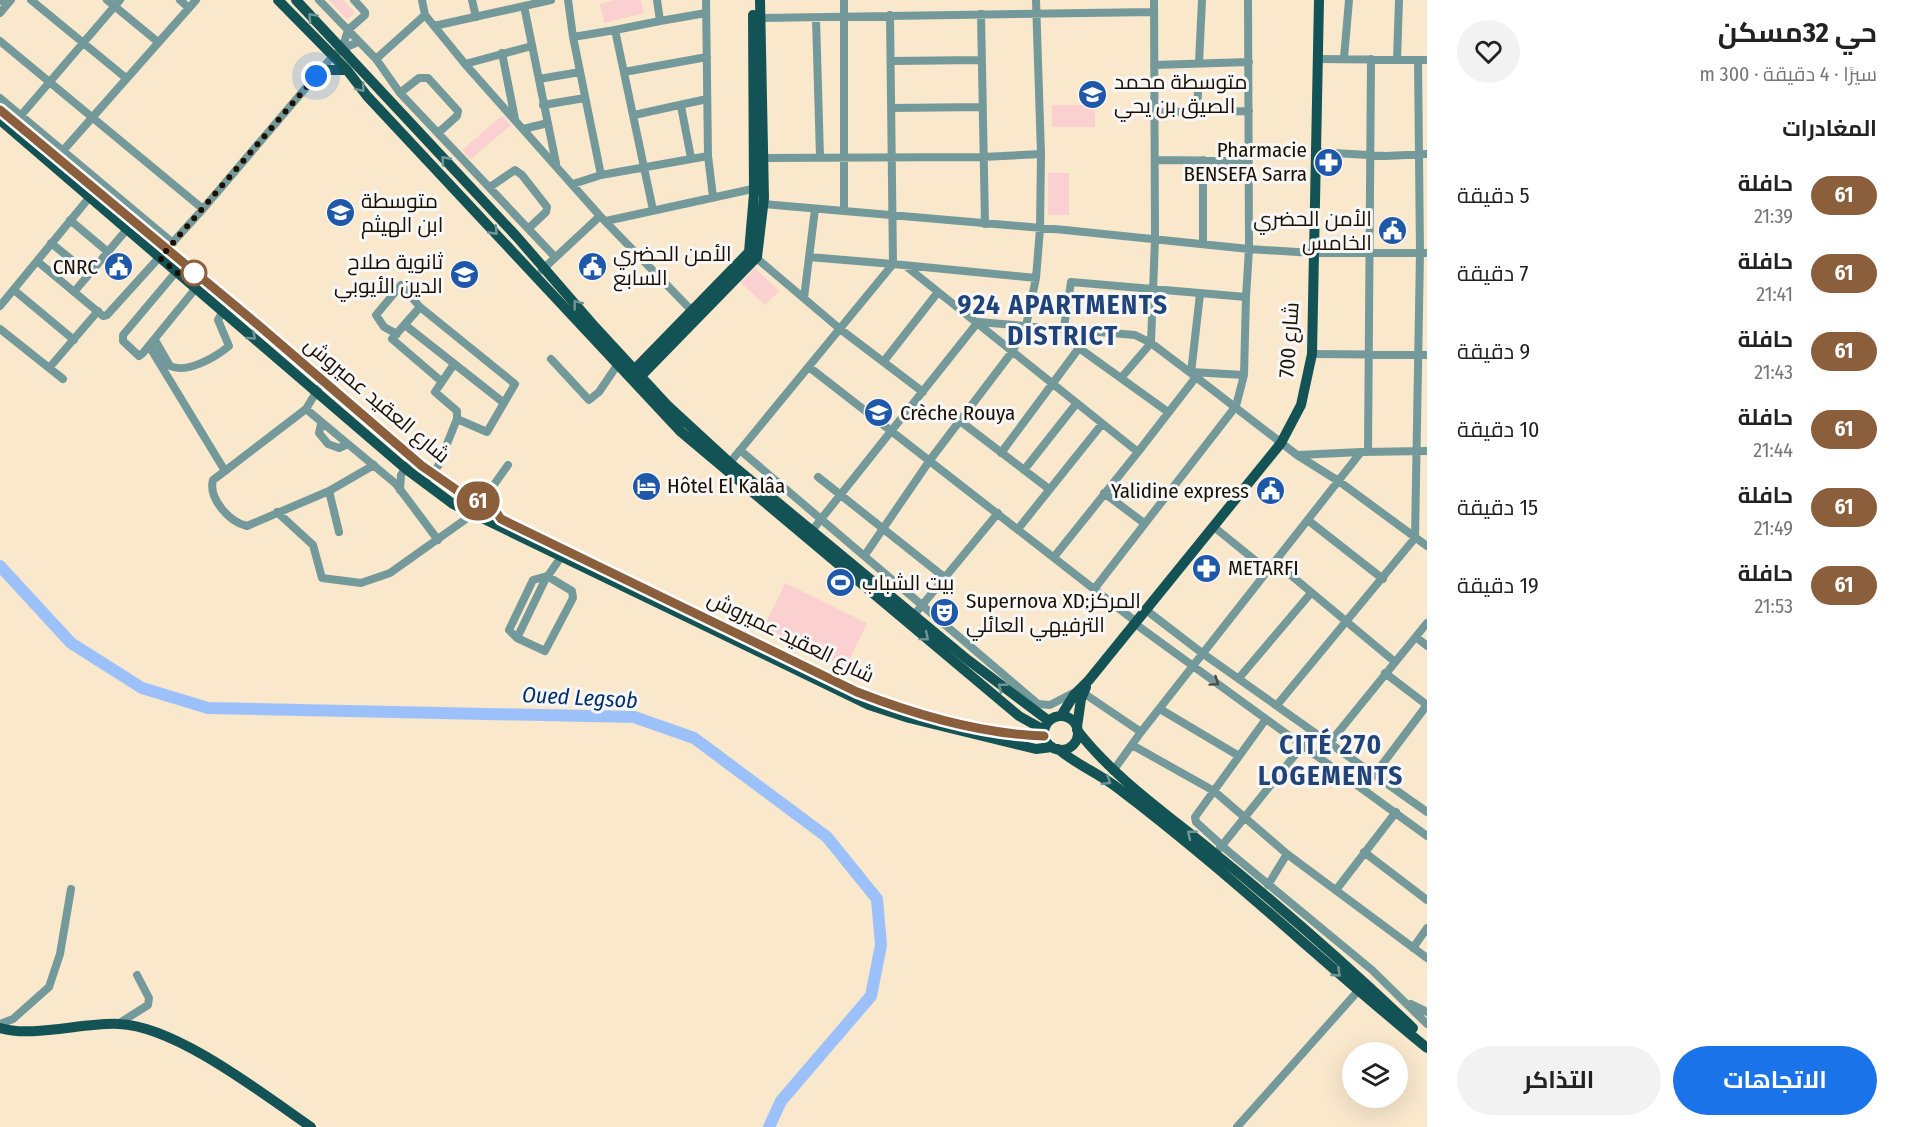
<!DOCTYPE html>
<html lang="ar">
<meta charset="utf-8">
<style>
body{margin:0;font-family:"Fira Sans Condensed",Cairo,sans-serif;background:#f2f2f2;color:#222;direction:rtl;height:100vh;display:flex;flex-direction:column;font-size:22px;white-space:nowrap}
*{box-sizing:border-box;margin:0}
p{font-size:20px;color:#767676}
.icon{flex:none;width:33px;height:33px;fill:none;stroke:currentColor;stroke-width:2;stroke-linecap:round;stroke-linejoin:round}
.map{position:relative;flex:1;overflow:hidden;direction:ltr}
.panel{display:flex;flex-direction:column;background:#fff;width:480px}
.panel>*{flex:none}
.badge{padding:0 12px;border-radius:20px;font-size:21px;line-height:39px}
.fabs{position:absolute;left:1342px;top:1042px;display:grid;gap:12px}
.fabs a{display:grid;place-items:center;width:66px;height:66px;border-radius:50%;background:#fff;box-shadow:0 6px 24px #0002;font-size:30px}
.you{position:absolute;width:30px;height:30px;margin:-15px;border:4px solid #fff;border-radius:50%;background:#1a73e8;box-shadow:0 0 0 9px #1a73e833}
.map>.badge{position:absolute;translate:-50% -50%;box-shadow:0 0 0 3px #fff}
h2{padding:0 30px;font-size:22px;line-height:54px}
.round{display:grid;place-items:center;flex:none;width:63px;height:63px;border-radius:32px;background:#f2f2f2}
.head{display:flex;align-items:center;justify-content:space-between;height:102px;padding:0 30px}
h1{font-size:28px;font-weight:700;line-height:45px}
.action{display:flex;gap:12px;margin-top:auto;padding:12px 30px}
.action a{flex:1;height:69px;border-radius:36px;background:#1a73e8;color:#fff;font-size:24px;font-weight:700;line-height:69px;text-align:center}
.action a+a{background:#f2f2f2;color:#222}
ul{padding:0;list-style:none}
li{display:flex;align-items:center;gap:18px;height:78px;padding:0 30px}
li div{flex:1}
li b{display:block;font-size:22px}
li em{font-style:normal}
li .badge{min-width:66px;font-weight:700;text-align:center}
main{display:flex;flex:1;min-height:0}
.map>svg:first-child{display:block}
.green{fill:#fad0d0}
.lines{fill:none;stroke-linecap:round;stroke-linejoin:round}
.river{stroke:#9cc1fa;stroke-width:12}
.minor{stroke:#74999a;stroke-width:8}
.major{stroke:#145355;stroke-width:10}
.oneway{stroke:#6f9596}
.oneway2{stroke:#444e45}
.line-casing{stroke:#fff;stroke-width:14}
.line{stroke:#8b5e3c;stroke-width:9}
.walk{stroke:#1c1000;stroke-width:6;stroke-dasharray:0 10.8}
.stop-dot{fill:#fff;stroke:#8b5e3c;stroke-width:3}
.labels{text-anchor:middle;stroke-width:6;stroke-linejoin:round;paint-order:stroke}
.poi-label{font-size:21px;fill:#1c1000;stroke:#f7f7f7;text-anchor:start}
.street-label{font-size:21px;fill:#1c1000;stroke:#f7f7f7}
.water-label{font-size:22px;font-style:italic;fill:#012f6f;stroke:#f7f7f7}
.district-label{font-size:27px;font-weight:bold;letter-spacing:1.5px;fill:#204479;stroke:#f7f7f7}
</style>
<main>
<section class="panel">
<div class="head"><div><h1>حي 32مسكن</h1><p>سيرًا · 4 دقيقة · 300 m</p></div><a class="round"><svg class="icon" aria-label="heart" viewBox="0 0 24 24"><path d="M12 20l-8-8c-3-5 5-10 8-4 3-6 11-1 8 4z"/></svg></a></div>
<h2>المغادرات</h2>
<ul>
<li><span class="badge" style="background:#8b5e3c;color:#fff">61</span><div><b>حافلة</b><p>21:39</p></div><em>5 دقيقة</em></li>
<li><span class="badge" style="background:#8b5e3c;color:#fff">61</span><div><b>حافلة</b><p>21:41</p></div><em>7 دقيقة</em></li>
<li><span class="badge" style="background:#8b5e3c;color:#fff">61</span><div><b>حافلة</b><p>21:43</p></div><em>9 دقيقة</em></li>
<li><span class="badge" style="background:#8b5e3c;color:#fff">61</span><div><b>حافلة</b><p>21:44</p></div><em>10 دقيقة</em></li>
<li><span class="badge" style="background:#8b5e3c;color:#fff">61</span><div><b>حافلة</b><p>21:49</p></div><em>15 دقيقة</em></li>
<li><span class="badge" style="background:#8b5e3c;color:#fff">61</span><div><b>حافلة</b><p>21:53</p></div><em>19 دقيقة</em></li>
</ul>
<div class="action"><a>الاتجاهات</a><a>التذاكر</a></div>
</section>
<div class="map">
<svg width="1427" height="1127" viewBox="0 0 1427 1127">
<rect width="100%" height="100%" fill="#f9e8cc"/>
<path class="green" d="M 329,0 L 343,0 L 355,13 L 347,19 Z
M 615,0 L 641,0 L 644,13 L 604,23 L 600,4 Z
M 1052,105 L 1095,105 L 1095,127 L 1052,127 Z
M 502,116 L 511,125 L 471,159 L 462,150 Z
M 1048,173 L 1069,173 L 1069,215 L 1048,215 Z
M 755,268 L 779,291 L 765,305 L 741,283 Z
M 785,583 L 867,623 L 846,667 L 764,627 Z"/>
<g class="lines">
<path class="river" d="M 0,566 L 71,643 L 142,688 L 208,708 L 634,717 L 694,738 L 827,837 L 877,899 L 881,945 L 871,996 L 781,1101 L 769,1127"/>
<path class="minor" d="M 1,0 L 2,1
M 31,0 L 126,78
M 107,0 L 158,42
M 180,0 L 189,8
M 319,0 L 376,59 L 400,93 L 554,256
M 422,0 L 425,15 L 465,64 L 600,216 L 695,314
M 472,0 L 476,17
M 568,0 L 573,37 L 601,175 L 708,156
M 706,0 L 708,156 L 713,197
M 844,0 L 844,211
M 524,6 L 556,163
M 0,13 L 11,0
M 981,14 L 985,224
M 890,15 L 893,264 L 1036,278
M 758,18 L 1154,12
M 816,19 L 820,157
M 660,21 L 706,13
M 434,26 L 551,0
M 573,37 L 615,30
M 0,41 L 203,209
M 342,49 L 348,30 L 365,15 L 365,12 L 354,0
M 502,53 L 515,119
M 1344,58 L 1349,0
M 376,59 L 425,15
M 1317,59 L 1427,60
M 1397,60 L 1399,0
M 891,61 L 982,60
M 1199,63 L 1202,0
M 465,64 L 532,46
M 1154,65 L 1249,62
M 624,72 L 707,57
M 539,79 L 580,72
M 400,93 L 419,78 L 428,78 L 458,111 L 457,116 L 438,133
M 0,98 L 173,243
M 543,105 L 585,98
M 681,106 L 691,158
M 892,108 L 982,107
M 1197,111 L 1198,93
M 1154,112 L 1249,111
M 634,115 L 707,99
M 17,120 L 120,0
M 523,129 L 548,123
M 1316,152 L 1386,156 L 1427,154
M 60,154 L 196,0
M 758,158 L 983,157 L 1041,154
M 1155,160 L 1248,161
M 1203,160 L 1203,244
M 573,184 L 601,175
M 490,187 L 515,170 L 522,175 L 547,207 L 546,212 L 529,228
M 763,204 L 1065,230 L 1249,249 L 1248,0
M 653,210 L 615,30 L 660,21 L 657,0
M 70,220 L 108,252
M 606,221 L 757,188
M 51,243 L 89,274
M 754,256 L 840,329 L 923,392
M 809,257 L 893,264
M 37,261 L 103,316 L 107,315 L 203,209 L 332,57 L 342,49 L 358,42
M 542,270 L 600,216
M 176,272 L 123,335 L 123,341 L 139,356 L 143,353 L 196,288
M 14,290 L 74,340
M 74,292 L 128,228
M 804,298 L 815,209
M 0,306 L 93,193
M 420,307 L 392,339 L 441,381
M 405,325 L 504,403
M 1064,327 L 1071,282 L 1246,297 L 1249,249 L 1313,253 L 1427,253
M 0,329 L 63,379
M 1091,330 L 1079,348 L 1168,412
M 397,334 L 384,327 L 376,315 L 401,285 L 420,307 L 515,384 L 487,432 L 457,419 L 457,411 L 435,392 L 454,364
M 155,340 L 170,366 C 187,374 216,357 229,346 L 218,320 L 223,311
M 149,346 L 225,471 L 306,409 L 318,389
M 1312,354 L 1427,355
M 551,359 L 589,400 L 599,392 L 620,361
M 884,361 L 938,292
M 809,367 L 1135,621
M 49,368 L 98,311
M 1191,372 L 1244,375
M 1191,373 L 1200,294
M 1196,377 L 1297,455 L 1340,482 L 1427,546
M 1121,378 L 1151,343 L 1155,239 L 1154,0
M 306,409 L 396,484 L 438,540
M 960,421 L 1049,489
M 321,424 L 319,433 L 328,444 L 339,448 L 348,444
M 741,451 L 1038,704 L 1050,705 L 1079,690 L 1141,732
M 1368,452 L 1371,59
M 1001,453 L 1079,348
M 1298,455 L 1361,452
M 727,466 L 893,264
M 1024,470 L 1076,404
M 225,471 L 213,480 C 208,498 229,522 247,526 L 329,491 L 374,465
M 430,477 L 438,466 L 457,419
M 818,477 L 944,577
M 400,490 L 401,475 L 413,458
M 329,491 L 339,532
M 1104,493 L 1144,523
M 277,512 L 313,545 L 322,578 L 361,583 L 390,573 L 473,514 L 508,465
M 1309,521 L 1383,579
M 1214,527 L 1267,570
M 1018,529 L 1102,424
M 810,533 L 978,322 L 1135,335 L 1151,343 L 1196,377 L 1138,452 L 907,267
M 865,555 L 930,460 L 1012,352 L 1026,326 L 1036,278 L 1040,229 L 1041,154 L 1036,0
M 1054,557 L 1138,452
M 1275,562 L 1395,662
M 547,576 L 572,591 L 573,598 L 545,651 L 517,638 L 509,630 L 533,580 Z
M 1095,588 L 1236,406 L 1244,375 L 1246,297
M 1146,610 L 1202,653 L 1427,812
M 914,615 L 998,513
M 1134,623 L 1427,836
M 1416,637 L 1427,646
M 517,638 L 545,580 L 566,550
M 1239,678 L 1311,593
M 1277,705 L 1415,538 L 1420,253 L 1418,60
M 1160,709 L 1239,756
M 1266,719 L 1195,817 L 1196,822 L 1228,851 L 1372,970 L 1427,1024
M 1132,745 L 1214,791 L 1287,854 L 1427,958
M 1319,756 L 1427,623
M 1113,771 L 1141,732 L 1361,452 L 1427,451
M 1375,774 L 1427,705 L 1385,673
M 1220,848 L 1303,745
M 1364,852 L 1427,900
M 1268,885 L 1287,854
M 1336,890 L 1396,812
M 1413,948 L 1427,928
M 1411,1004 L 1427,1012
M 0,1024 L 13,1019 L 49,987 L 60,954 L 71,889
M 118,1024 L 148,1005 L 149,998 L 137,975
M 1237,1127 L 1358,991"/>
<path class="major" d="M 278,0 L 347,70 L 367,96 L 681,432 L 1019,716 L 1044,730
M 296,0 L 517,237 L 595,327 L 667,405 L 730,463 L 968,660 L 1049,721
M 316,76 L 326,70 L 347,70
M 0,110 L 245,314 L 432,474 L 494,509 L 501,519 L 513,524
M 0,120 L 406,469 L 453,504 L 869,705 L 909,718 L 1036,749 L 1052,747
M 634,370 L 749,252 L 754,194 L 753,15
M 641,376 L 757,257 L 764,198 L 760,0
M 713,622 L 857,692 L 900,708
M 1061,716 L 1074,695 L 1089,680 L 1281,443 L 1301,405 L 1312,354 L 1319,0
M1044 733a17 17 0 1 1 34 0a17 17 0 1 1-34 0Z
M 1077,727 L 1081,699 L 1086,687
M 1077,730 C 1114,778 1167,814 1213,852 C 1282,908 1349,967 1413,1028
M 991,731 L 1044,736
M 1058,749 C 1077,765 1100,774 1119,789 C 1226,870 1323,963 1427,1048
M 0,1028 C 31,1038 85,1022 119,1024 C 176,1026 263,1094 311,1127"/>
</g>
<defs><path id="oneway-chevron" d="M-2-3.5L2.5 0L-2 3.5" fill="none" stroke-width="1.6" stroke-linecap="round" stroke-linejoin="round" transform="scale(1.5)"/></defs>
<g class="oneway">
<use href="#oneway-chevron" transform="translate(312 17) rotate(-133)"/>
<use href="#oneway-chevron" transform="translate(361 88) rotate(52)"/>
<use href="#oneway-chevron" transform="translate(445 160) rotate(-132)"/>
<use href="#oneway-chevron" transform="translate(494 231) rotate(46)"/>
<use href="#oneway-chevron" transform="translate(577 304) rotate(-128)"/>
<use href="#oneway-chevron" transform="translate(252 336) rotate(41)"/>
<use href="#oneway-chevron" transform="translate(925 637) rotate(40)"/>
<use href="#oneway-chevron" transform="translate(1002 687) rotate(-142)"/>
<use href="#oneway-chevron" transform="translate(1107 781) rotate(32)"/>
<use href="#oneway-chevron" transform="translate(1191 834) rotate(-141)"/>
<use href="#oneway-chevron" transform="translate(1337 973) rotate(41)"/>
</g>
<use class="oneway2" href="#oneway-chevron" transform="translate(1215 682) rotate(34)"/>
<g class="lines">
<defs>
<path id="line" d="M 0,110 L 257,324 L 422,466 L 458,491 L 494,509 L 501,519 L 857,692 C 916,715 980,734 1044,736"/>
</defs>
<use href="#line" class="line-casing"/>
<use href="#line" class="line"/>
<path class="walk" d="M 194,273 L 186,280 L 160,258 L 316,76"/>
</g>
<defs>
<symbol id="school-disc" viewBox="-11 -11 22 22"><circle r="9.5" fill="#1f57a9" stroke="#f7f7f7"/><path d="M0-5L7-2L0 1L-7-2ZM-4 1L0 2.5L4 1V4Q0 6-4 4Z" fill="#fff"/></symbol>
<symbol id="pharmacy-disc" viewBox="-11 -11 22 22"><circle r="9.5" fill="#1f57a9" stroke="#f7f7f7"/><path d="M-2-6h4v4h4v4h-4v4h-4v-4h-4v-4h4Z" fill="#fff"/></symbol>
<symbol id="civic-disc" viewBox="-11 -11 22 22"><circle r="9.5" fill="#1f57a9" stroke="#f7f7f7"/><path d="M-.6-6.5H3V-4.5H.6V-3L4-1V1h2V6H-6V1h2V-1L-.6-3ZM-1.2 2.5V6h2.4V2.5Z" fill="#fff"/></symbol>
<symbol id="hotel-disc" viewBox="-11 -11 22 22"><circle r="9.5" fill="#1f57a9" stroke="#f7f7f7"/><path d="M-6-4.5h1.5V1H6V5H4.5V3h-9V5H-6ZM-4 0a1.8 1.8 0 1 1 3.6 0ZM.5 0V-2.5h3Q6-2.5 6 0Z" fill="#fff"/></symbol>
<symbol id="stadium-disc" viewBox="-11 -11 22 22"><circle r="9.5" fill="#1f57a9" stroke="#f7f7f7"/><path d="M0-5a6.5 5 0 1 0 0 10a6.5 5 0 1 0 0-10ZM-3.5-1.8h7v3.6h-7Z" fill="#fff"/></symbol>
<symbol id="theatre-disc" viewBox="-11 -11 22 22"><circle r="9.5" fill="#1f57a9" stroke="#f7f7f7"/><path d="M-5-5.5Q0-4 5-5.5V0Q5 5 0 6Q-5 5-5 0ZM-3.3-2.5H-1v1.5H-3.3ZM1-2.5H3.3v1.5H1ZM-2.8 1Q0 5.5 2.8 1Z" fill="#fff"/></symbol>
</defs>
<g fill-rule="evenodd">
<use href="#school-disc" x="1076" y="78" width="33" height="33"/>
<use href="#pharmacy-disc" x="1312" y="146" width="33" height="33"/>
<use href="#school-disc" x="324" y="196" width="33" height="33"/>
<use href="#civic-disc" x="1376" y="214" width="33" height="33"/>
<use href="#civic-disc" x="576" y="250" width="33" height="33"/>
<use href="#civic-disc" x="102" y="250" width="33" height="33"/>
<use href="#school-disc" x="448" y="258" width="33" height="33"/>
<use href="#school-disc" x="862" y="396" width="33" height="33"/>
<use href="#hotel-disc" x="630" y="470" width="33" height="33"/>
<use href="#civic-disc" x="1254" y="474" width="33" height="33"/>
<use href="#pharmacy-disc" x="1190" y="552" width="33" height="33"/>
<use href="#stadium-disc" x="824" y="566" width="33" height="33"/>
<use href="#theatre-disc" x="928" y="596" width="33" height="33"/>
</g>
<circle class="stop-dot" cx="194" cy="273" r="12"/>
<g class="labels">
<g class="poi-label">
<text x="1114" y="89">متوسطة محمد<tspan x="1114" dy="24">الصيق بن يحي</tspan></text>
<text x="1307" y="157" text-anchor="end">Pharmacie<tspan x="1307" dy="24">BENSEFA Sarra</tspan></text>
<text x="361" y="208">متوسطة<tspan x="361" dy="24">ابن الهيثم</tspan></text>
<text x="1372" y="226" text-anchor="end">الأمن الحضري<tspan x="1372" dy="24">الخامس</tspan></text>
<text x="613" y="261">الأمن الحضري<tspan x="613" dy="24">السابع</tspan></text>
<text x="443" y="269" text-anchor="end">ثانوية صلاح<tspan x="443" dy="24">الدين الأيوبي</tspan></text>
<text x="98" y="274" text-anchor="end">CNRC</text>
<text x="900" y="420">Crèche Rouya</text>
<text x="667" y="493">Hôtel El Kalâa</text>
<text x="1249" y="498" text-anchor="end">Yalidine express</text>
<text x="1228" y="575">METARFI</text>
<text x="862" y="590">بيت الشباب</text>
<text x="966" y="608">Supernova XD;المركز<tspan x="966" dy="24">الترفيهي العائلي</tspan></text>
</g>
<g class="street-label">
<text transform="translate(1289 340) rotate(-86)" y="7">شارع 700</text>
<text transform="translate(377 400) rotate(40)" y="7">شارع العقيد عميروش</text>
<text transform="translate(791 637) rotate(26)" y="7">شارع العقيد عميروش</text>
</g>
<g class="water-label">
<text transform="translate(580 697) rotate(3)" y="8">Oued Legsob</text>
</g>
<g class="district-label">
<text x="1063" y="314">924 APARTMENTS<tspan x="1063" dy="31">DISTRICT</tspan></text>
<text x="1331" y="754">CITÉ 270<tspan x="1331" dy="31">LOGEMENTS</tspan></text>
</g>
</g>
</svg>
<div class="fabs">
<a><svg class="icon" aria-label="layers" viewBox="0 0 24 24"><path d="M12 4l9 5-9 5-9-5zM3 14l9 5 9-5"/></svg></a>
</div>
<div class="you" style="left:316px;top:76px"></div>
<b class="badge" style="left:478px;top:501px;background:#8b5e3c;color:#fff">61</b>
</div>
</main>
